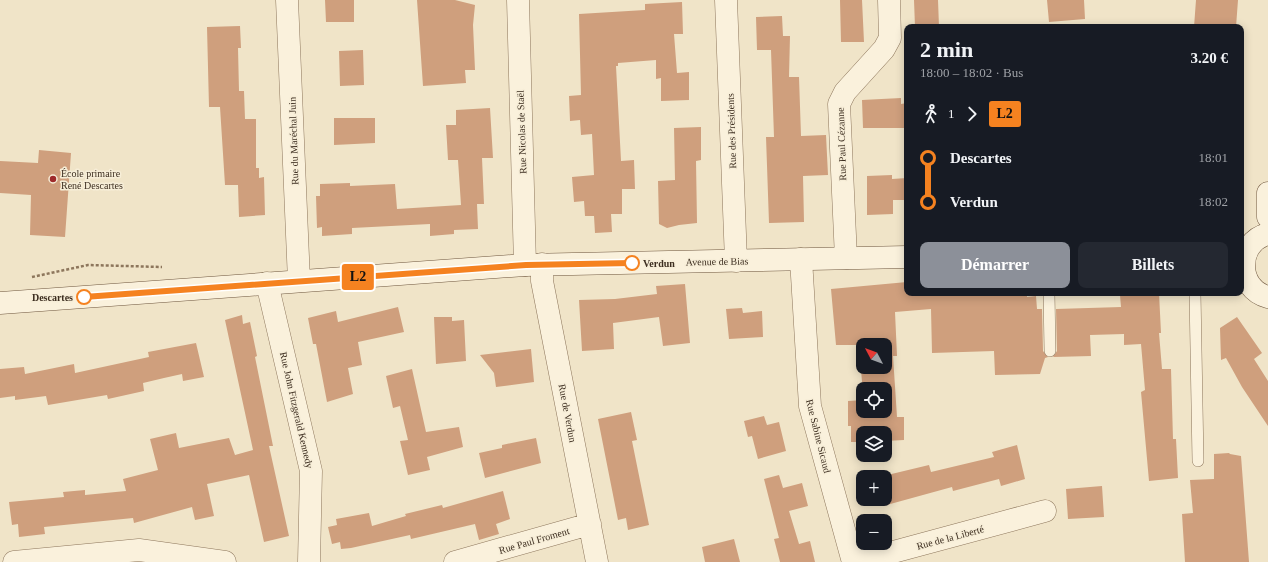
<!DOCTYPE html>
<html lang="fr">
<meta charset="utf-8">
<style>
body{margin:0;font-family:"Times New Roman",serif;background:#242831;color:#f1f3f6;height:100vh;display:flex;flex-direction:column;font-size:15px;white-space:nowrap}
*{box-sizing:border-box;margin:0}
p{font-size:13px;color:#9ea1a6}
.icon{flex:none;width:22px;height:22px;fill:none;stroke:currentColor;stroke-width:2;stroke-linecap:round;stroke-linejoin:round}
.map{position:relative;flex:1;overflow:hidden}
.side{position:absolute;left:904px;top:24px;width:340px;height:272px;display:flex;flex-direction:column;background:#171b24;border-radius:8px;box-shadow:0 2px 10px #0003}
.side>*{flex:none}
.badge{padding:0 8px;border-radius:3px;font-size:14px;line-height:26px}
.needle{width:26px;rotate:311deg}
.controls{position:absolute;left:856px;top:338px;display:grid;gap:8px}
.controls a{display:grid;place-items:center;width:36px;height:36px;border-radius:8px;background:#171b24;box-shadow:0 2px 10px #0003;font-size:20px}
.map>.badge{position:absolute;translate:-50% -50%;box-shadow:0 0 0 2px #fff}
.legs{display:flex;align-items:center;gap:6px;height:44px;padding:0 16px;font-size:13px}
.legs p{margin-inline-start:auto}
.head{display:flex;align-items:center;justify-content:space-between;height:68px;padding:0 16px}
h1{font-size:22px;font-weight:700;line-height:30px}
.button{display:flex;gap:8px;margin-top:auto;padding:8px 16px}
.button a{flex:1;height:46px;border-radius:8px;background:#8c9099;color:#fff;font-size:16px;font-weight:700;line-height:46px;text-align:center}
.button a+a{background:#242831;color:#f1f3f6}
ul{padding:0 16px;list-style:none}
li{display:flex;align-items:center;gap:14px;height:44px;font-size:15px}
li i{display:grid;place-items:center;width:6px;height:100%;margin:0 5px;background:currentColor}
li i::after{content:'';width:10px;height:10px;margin:-5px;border:3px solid;border-radius:50%;background:#171b24}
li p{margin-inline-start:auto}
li:first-child i{background:linear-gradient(#0000 50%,currentColor 0)}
li:last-child i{background:linear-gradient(currentColor 50%,#0000 0)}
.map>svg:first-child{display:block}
.building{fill:#cf9f7d;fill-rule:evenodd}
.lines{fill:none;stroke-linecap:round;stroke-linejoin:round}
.lane-casing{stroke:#8d765c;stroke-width:12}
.street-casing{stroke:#8d765c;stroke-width:23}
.secondary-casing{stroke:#6f573f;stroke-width:23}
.path{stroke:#8d765c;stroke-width:2.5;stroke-dasharray:3 2;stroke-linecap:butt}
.lane{stroke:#faf1dc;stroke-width:11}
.street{stroke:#faf1dc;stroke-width:22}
.secondary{stroke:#faf1dc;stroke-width:22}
.line-1-casing{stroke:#fff;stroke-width:9}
.line-1{stroke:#f58220;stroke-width:6}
.poi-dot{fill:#9e2a2b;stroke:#f7eed8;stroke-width:1.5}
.stop-1-dot{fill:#fff;stroke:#f58220;stroke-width:2}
.labels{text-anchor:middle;stroke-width:3;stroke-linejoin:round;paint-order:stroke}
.street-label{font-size:10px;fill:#3d2e20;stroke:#f7eed8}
.poi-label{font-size:10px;fill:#3d2e20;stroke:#f7eed8;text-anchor:start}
.stop-label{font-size:10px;font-weight:bold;fill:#3d2e20;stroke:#f7eed8;text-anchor:start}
</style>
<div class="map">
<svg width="1268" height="562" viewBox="0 0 1268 562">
<rect width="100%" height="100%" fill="#f0e4c8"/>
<path class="building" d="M 325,0 L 354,0 L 354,22 L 326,22 Z
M 417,0 L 455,0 L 475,5 L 473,25 L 475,70 L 465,70 L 466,83 L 423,86 Z
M 840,0 L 862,0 L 864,42 L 841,42 Z
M 914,0 L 938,0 L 939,27 L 915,27 Z
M 1047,0 L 1084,0 L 1085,19 L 1049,22 Z
M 1196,0 L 1238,0 L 1236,27 L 1194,27 Z
M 682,2 L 683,34 L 674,34 L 677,73 L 689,72 L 689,100 L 661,101 L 661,78 L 656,79 L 656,60 L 618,63 L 618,66 L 616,66 L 621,161 L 634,160 L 635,189 L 622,189 L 622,214 L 611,214 L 612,232 L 595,233 L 594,216 L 585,216 L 584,201 L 574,202 L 572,177 L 594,175 L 592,134 L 581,135 L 580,120 L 570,121 L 569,96 L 581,95 L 579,14 L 645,10 L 645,4 Z
M 782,16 L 783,36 L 790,36 L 789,77 L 799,77 L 801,136 L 826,135 L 828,175 L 803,176 L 804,222 L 769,223 L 766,137 L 774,137 L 771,50 L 757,50 L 756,17 Z
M 240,26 L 241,48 L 238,48 L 239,91 L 244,91 L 245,119 L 256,119 L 256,168 L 259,168 L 259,178 L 264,177 L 265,215 L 239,217 L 238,185 L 225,185 L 220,107 L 209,107 L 207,27 Z
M 363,50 L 364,85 L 340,86 L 339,51 Z
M 901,98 L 901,104 L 907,103 L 907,128 L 863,128 L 862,100 Z
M 490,108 L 493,158 L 482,158 L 484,204 L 477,204 L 478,229 L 454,230 L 454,234 L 430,236 L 430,224 L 352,228 L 352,234 L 322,236 L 322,227 L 317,228 L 316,196 L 320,196 L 320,184 L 350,183 L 350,186 L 395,184 L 397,209 L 461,205 L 458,160 L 448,160 L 446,125 L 456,125 L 456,110 Z
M 334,118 L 375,118 L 375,143 L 334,145 Z
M 701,127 L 701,160 L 696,161 L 697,223 L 679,225 L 667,228 L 659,224 L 658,181 L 675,180 L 674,128 Z
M 39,150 L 71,153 L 65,237 L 30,235 L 31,195 L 0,193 L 0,161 L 38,163 Z
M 892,175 L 892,179 L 907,178 L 907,200 L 893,200 L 893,214 L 867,215 L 867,176 Z
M 907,282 L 907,293 L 1027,293 L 1027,297 L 1036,296 L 1037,309 L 1042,309 L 1043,351 L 1048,357 L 1045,358 L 1040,374 L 995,375 L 994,351 L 932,353 L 931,309 L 895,312 L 897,356 L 893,356 L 897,417 L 904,417 L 904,440 L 885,441 L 885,433 L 863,433 L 863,442 L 851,442 L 851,426 L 848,426 L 848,401 L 863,400 L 863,411 L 885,411 L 885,389 L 863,389 L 863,394 L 859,345 L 836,345 L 831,289 ZM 863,345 L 885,345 L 885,367 L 863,367 Z
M 685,284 L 690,343 L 663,346 L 659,317 L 613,323 L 614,349 L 582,351 L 579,300 L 615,299 L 657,294 L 656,286 Z
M 1134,293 L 1159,293 L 1161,333 L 1159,333 L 1162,369 L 1171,369 L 1173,439 L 1176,439 L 1178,478 L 1149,481 L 1141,392 L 1145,390 L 1141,344 L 1124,345 L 1124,334 L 1090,335 L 1091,356 L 1053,357 L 1057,351 L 1056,309 L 1121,307 L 1120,295 Z
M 398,307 L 404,332 L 358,342 L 362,365 L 348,368 L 353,394 L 327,402 L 316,344 L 313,344 L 308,318 L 336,311 L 338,322 Z
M 742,308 L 743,313 L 762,311 L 763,337 L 729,339 L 726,309 Z
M 242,315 L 243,324 L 250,322 L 257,356 L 255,357 L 273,446 L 269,446 L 289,536 L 264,542 L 249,475 L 207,484 L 214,516 L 195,520 L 192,507 L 134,523 L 133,518 L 44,527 L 45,534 L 19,537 L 18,524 L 12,525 L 9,502 L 64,497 L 63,492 L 85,490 L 85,495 L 126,491 L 123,479 L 158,470 L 150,439 L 176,433 L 179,448 L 229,438 L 235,455 L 253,450 L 225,320 Z
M 434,317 L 452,317 L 452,321 L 464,320 L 466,361 L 436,364 Z
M 1237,317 L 1262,353 L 1254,359 L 1268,381 L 1268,426 L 1242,387 L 1226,358 L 1221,360 L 1220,328 Z
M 196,343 L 204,377 L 183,381 L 182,374 L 164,378 L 143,383 L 144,391 L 108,399 L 107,395 L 48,405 L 46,396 L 15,400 L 15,396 L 0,398 L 0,369 L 24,367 L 25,374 L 74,364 L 75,373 L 149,357 L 148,352 Z
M 531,349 L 534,382 L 496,387 L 494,373 L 480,355 Z
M 412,369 L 426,432 L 459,427 L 463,447 L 427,457 L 430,470 L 408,475 L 400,441 L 408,440 L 400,406 L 393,408 L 386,376 Z
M 631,412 L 637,440 L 632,441 L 649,525 L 628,530 L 626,518 L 618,520 L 598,419 Z
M 764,416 L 767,425 L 779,422 L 786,451 L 758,459 L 752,436 L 748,437 L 744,421 Z
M 536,438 L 541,463 L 485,478 L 479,453 L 502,448 L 502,445 Z
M 1017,445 L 1025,479 L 1001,486 L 999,479 L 953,491 L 952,487 L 883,506 L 885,477 L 879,477 L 929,465 L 931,472 L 994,457 L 992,452 Z
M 1229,453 L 1230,454 L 1241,456 L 1249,562 L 1185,562 L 1182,514 L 1193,513 L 1190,480 L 1214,479 L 1214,454 Z
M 779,475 L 783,488 L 802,483 L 808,506 L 789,511 L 799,544 L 810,541 L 815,562 L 780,562 L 774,539 L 779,538 L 764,479 Z
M 1102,486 L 1104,517 L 1068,519 L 1066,489 Z
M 503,491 L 510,519 L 496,524 L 499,534 L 479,540 L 475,524 L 411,539 L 410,535 L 351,548 L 341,549 L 340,542 L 332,544 L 328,527 L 337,525 L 336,519 L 369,513 L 372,526 L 406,516 L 405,514 L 442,505 L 443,508 Z
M 734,539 L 740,562 L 705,562 L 702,547 Z"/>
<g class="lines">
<defs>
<path id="lane" d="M 1049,293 L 1050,351
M 1195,293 L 1198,461"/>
<path id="street" d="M 287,0 L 299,281
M 518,0 L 525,265
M 726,0 L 736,261
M 846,258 L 839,104 L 845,92 L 884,49 L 890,38 L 889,0
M 801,259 L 810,406 L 853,562
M 542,264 L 542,281 L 597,562
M 267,283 L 311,471 L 309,562
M 14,562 L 139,550 L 225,562
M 455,562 L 590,524
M 856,562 L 1045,511"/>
<path id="secondary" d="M 1268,193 L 1268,217
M 1268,234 C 1236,242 1236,289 1268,297
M 0,303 L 525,265 L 907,257"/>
</defs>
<use href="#lane" class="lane-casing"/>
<use href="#street" class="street-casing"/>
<use href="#secondary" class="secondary-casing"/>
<path class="path" d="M 32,277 L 88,265 L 162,267"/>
<use href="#lane" class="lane"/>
<use href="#street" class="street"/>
<use href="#secondary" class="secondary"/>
</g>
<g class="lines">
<defs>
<path id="line-1" d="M 84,297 L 526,265 L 632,263"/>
</defs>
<use href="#line-1" class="line-1-casing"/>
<use href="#line-1" class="line-1"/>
</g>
<circle class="poi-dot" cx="53" cy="179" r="4"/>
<g class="stop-1-dot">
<circle cx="632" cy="263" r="7"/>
<circle cx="84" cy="297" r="7"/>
</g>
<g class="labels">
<g class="street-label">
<text transform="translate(731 131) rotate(-92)" y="4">Rue des Présidents</text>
<text transform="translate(521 132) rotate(-92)" y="4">Rue Nicolas de Staël</text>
<text transform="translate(293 141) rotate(-92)" y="4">Rue du Maréchal Juin</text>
<text transform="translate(841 144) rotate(-92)" y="4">Rue Paul Cézanne</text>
<text transform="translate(717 261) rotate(-1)" y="4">Avenue de Bias</text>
<text transform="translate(297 410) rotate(77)" y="4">Rue John Fitzgerald Kennedy</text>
<text transform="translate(568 413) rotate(79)" y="4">Rue de Verdun</text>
<text transform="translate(819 436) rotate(76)" y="4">Rue Sabine Sicaud</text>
<text transform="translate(950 537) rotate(-15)" y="4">Rue de la Liberté</text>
<text transform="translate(534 540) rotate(-16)" y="4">Rue Paul Froment</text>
</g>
<g class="poi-label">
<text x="61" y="177">École primaire<tspan x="61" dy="12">René Descartes</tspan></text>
</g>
<g class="stop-label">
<text x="643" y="267">Verdun</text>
<text x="73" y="301" text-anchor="end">Descartes</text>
</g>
</g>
</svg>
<div class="controls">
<a><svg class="needle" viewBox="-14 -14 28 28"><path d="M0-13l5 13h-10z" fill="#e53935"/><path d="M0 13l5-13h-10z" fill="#9ea1a6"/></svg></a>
<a><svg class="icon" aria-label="locate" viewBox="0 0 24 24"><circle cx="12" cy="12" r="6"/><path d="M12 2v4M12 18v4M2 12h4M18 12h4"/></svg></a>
<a><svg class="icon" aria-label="layers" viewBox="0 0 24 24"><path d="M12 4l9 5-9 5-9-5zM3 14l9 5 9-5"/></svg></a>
<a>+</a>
<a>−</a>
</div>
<b class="badge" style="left:358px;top:277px;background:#f58220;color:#111">L2</b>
<section class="side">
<div class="head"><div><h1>2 min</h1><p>18:00 – 18:02 · Bus</p></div><b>3.20 €</b></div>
<div class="legs"><svg class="icon" aria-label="walk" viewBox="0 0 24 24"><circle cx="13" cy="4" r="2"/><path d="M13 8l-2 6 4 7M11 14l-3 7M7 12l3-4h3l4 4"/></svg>1<svg class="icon" aria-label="forward" viewBox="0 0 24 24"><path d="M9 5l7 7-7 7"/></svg><b class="badge" style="background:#f58220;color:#111">L2</b></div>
<ul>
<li><i style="color:#f58220"></i><b>Descartes</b><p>18:01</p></li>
<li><i style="color:#f58220"></i><b>Verdun</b><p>18:02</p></li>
</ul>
<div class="button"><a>Démarrer</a><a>Billets</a></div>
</section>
</div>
